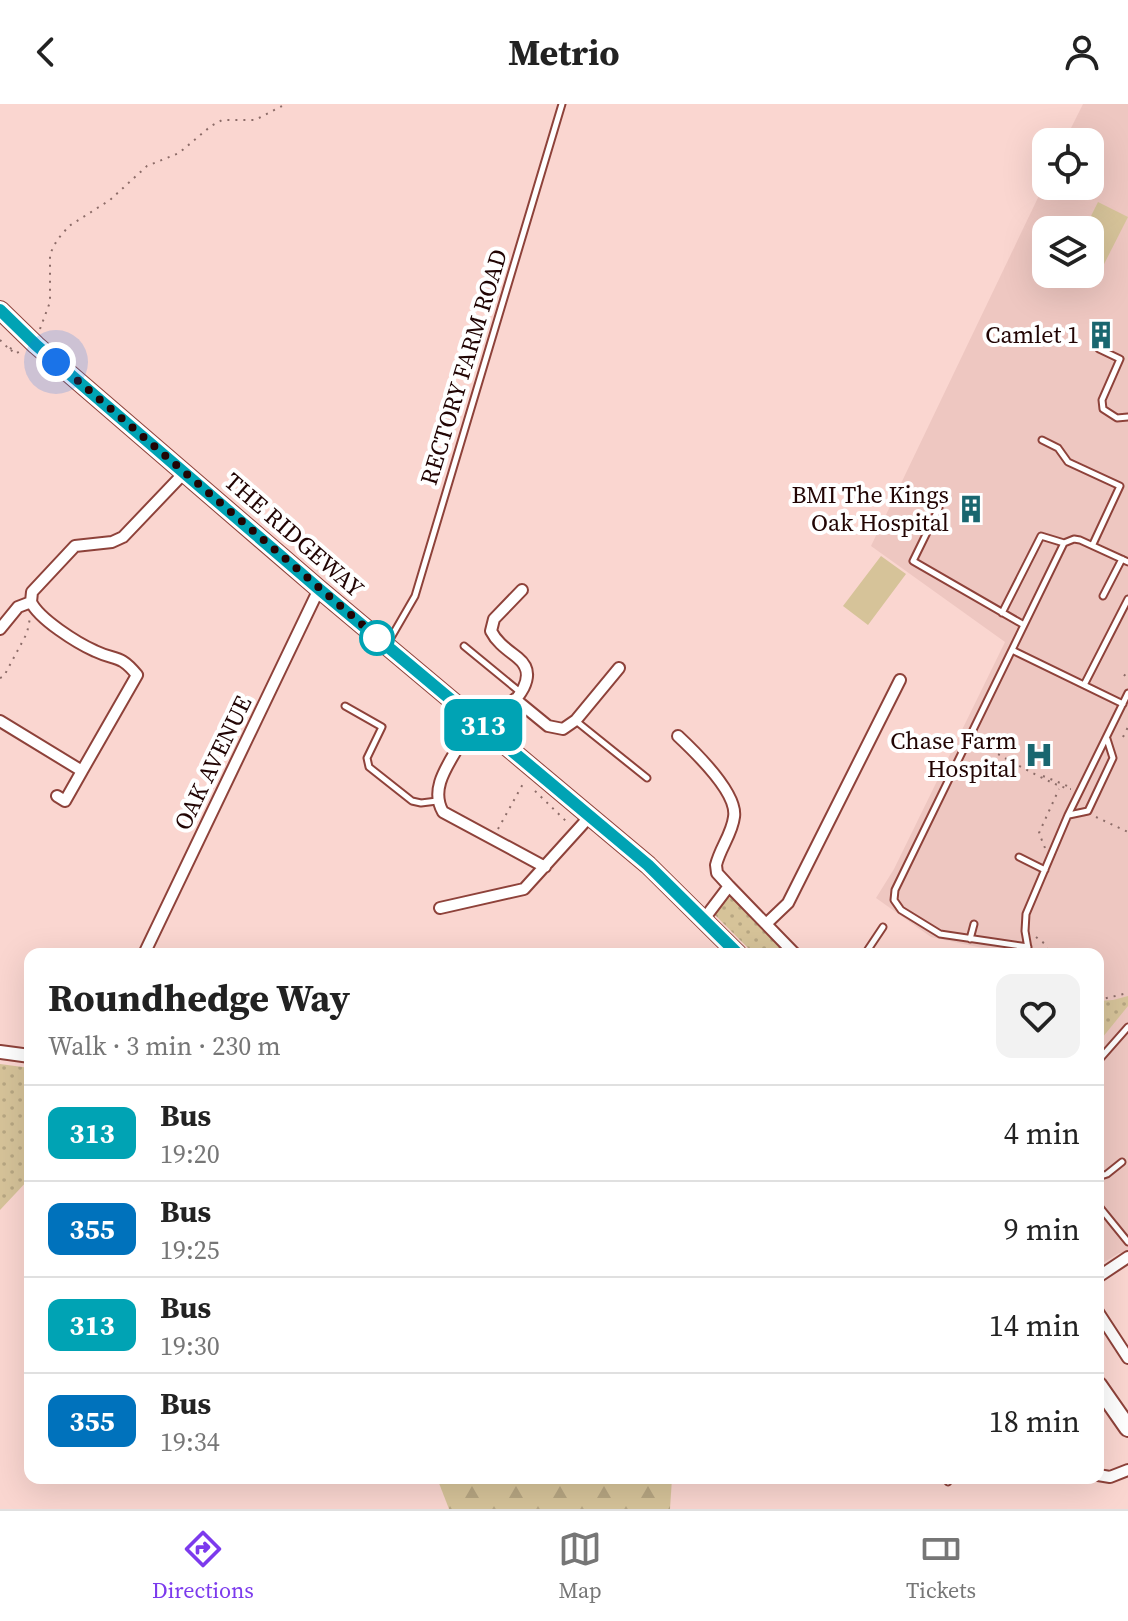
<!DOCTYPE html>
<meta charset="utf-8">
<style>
body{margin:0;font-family:"Source Serif 4",serif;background:#f2f2f2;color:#222;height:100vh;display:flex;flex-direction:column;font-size:30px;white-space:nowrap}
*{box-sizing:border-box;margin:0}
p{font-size:26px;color:#767676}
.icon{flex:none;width:44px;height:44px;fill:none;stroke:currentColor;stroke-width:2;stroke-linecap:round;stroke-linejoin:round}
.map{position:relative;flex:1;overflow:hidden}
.sheet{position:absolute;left:24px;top:844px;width:1080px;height:536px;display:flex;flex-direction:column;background:#fff;border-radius:16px;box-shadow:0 8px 32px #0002}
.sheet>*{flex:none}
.badge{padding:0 16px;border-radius:12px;font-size:28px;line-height:52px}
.buttons{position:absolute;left:1032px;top:24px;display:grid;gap:16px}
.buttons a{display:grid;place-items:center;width:72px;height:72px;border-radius:16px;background:#fff;box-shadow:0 8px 32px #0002;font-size:40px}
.you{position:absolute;width:40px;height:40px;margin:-20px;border:6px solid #fff;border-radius:50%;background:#1a73e8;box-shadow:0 0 0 12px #1a73e833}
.map>.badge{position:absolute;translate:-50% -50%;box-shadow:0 0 0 4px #fff}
.round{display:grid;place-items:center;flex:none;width:84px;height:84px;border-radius:16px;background:#f2f2f2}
.head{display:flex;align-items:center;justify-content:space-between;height:136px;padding:0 24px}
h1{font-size:38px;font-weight:700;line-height:60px}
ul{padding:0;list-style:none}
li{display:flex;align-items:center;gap:24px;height:96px;padding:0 24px;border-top:2px solid #e0e0e0}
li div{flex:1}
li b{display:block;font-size:30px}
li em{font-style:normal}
li .badge{min-width:88px;font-weight:700;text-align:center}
header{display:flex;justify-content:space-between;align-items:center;height:104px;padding:0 24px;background:#fff;font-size:36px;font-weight:700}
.menu{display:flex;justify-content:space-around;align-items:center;height:112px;border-top:2px solid #e0e0e0;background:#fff;font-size:22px;color:#767676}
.menu a{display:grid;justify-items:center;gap:4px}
.menu .on{color:#7c3aed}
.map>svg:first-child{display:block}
.built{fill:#eec7c1;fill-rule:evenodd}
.grass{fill:url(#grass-dots)}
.forest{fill:url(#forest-firs)}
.garden{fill:#d6c399}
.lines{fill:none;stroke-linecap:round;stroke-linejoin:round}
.service-casing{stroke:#8e423a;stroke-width:9}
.minor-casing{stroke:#8e423a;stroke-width:14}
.tertiary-casing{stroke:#8e423a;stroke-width:16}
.primary-casing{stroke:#8e423a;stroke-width:20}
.path{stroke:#8c6c68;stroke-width:2;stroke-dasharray:2 6;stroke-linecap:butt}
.service{stroke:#fff;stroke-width:5}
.minor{stroke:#fff;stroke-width:10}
.tertiary{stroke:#fff;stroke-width:12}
.primary{stroke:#fff;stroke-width:16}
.line-casing{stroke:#fff;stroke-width:18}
.line{stroke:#00a3b4;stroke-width:12}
.walk{stroke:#220504;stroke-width:8;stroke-dasharray:0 14.4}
.stop-dot{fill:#fff;stroke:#00a3b4;stroke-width:4}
.labels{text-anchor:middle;stroke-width:8;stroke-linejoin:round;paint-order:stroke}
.poi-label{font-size:24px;fill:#220504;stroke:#fff;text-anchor:end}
.street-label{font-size:24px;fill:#220504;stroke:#fff}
</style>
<header><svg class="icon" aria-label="back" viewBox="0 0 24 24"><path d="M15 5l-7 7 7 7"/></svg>Metrio<svg class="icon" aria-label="person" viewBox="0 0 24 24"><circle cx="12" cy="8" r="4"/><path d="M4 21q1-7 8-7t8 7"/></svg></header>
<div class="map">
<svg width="1128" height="1405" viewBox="0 0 1128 1405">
<defs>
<pattern id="grass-dots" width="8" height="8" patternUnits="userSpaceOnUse" patternTransform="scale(2)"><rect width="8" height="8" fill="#d6c399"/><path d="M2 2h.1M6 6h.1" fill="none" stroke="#b7a682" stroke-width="1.8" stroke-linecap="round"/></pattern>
<pattern id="forest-firs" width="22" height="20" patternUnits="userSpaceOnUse" patternTransform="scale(2)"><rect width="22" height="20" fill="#d6c399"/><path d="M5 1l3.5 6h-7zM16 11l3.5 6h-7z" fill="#b7a682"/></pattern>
</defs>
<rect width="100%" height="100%" fill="#fad6d0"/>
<path class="built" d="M 1083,0 L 1128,0 L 1128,1151 L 1119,1149 L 1098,1162 L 1098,850 L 1010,850 L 931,833 L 876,794 L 894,765 L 1005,538 L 871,442 L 1046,77 L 1046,82 L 1090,82 L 1090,38 L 1064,38 ZM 1046,126 L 1090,126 L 1090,170 L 1046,170 Z"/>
<path class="grass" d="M 731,793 L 734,794 L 789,850 L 754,850 L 715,811 L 727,794 Z
M 1128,892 L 1128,902 L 1098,939 L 1098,897 L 1113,896 Z
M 0,960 L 30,964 L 30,1074 L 0,1106 Z"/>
<path class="forest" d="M 437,1374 L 672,1374 L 670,1405 L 449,1405 Z"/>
<path class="garden" d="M 1098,98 L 1128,113 L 1098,172 L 1090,168 L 1090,126 L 1084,126 Z
M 881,452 L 906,470 L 868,521 L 843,502 Z"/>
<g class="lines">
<defs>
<path id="service" d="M 1099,245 L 1120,255 L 1102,296 L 1103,305 L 1117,314 L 1128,313
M 1042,336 L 1058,344 L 1068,358 L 1120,382 L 1093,440
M 939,404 L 913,457 L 1024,521
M 1103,492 L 1122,455
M 1002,509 L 1041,432 L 1064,439 L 1074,435 L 1080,436 L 1128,458
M 389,537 L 415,492 L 562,0
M 464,542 L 520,588
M 1012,546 L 1123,600
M 1084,581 L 1128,495
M 345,602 L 382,623 L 367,654 L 369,663 L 412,697 L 421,699 L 437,697
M 576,617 L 647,674
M 1069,711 L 1088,707 L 1113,654 L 1107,635
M 1019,753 L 1045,766
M 970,835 L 974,820
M 1028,843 L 940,830 L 901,806 L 894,796 L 895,786 L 1064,439
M 865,850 L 883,823
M 1029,850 L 1025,827 L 1026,810 L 1068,711 L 1128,589
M 1098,957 L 1128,923
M 1098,1073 L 1107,1070 L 1122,1058
M 1098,1101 L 1128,1138
M 948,1378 L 949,1374"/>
<path id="minor" d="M 0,525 L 18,503 L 31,498
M 515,595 L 548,622 L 563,625 L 576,616 L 619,564
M 0,617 L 82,667 L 137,571 C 120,550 116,557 95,547 C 77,539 39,515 31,498 L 32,488 L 75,442 L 112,438 L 123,433 L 184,369
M 489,625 C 504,607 545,576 518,554 C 508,546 497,539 491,527 L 494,515 L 522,486
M 678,632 C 694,647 738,689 734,713 C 732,730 720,744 716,761 L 717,769 L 729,782
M 461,638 C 449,660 429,684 443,708 L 545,763
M 57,692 L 65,697 L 82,667
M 440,804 L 524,785 L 591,711
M 704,815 L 729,782 L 795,850
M 766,820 L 788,799 L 900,576
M 144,850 L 319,485
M 1098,1173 L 1128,1153
M 1098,1208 L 1128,1254
M 1098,1371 L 1110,1373 L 1128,1366"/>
<path id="tertiary" d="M 0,948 L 30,952"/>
<path id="primary" d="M 0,206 L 36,241 L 319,485 L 648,761 L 738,850
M 1098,1281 L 1128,1324"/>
</defs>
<use href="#service" class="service-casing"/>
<use href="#minor" class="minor-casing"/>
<use href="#tertiary" class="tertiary-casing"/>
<use href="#primary" class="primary-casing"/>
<path class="path" d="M 40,225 L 50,198 L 50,150 L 57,136 L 69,122 L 110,96 L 147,62 L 179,49 L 211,22 L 222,16 L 255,16 L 286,0
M 0,236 L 8,244
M 10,245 L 15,240
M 11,246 L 15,250 L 22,246
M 1124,572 L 1128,567
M 0,574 L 4,572 L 27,529 L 30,514
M 1123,633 L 1128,623
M 977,639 C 994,647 1057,685 1071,685
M 1043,672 L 1070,683
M 535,687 L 568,719
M 1096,713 L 1128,728
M 498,725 L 524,678
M 1045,744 L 1039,729 L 1059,685
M 1036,833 L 1045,840 L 1050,850
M 1098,896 L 1128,889"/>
<use href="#service" class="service"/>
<use href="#minor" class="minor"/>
<use href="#tertiary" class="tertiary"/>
<use href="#primary" class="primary"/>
</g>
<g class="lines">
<defs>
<path id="line" d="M 0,206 L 36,241 L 319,485 L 648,761 L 738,850"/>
</defs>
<use href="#line" class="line-casing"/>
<use href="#line" class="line"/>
<path class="walk" d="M 56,258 L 386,541 L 377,534"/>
</g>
<defs>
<symbol id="building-bare" viewBox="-9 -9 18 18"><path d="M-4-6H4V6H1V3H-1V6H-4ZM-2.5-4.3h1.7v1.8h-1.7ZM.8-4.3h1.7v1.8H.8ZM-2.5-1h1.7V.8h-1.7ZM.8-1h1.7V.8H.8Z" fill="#19666f" stroke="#fff" stroke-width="2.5" paint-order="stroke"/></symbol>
<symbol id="hospital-bare" viewBox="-9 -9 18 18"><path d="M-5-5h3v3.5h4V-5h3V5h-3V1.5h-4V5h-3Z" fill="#19666f" stroke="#fff" stroke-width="2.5" paint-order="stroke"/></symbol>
</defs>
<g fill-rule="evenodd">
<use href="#building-bare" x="1081" y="211" width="40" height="40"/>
<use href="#building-bare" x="951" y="385" width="40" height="40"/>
<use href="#hospital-bare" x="1019" y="631" width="40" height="40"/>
</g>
<circle class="stop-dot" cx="377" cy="534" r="16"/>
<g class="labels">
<g class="poi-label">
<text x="1079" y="239">Camlet 1</text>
<text x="949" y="399">BMI The Kings<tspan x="949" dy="28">Oak Hospital</tspan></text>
<text x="1017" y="645">Chase Farm<tspan x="1017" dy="28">Hospital</tspan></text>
</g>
<g class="street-label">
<text transform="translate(464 263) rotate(-73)" y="8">RECTORY FARM ROAD</text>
<text transform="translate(294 431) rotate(41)" y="8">THE RIDGEWAY</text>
<text transform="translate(213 659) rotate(-64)" y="8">OAK AVENUE</text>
</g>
</g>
</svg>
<div class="buttons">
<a><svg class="icon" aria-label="locate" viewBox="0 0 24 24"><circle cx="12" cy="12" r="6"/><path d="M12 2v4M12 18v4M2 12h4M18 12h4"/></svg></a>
<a><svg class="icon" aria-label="layers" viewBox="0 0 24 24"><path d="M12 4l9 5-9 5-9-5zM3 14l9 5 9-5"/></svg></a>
</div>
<div class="you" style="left:56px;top:258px"></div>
<b class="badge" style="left:483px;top:621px;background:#00a3b4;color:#fff">313</b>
<section class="sheet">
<div class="head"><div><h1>Roundhedge Way</h1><p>Walk · 3 min · 230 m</p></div><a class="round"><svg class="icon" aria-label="heart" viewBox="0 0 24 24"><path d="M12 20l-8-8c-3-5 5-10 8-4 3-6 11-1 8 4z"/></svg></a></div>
<ul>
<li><span class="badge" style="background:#00a3b4;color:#fff">313</span><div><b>Bus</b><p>19:20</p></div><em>4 min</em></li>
<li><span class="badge" style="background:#0072bc;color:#fff">355</span><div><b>Bus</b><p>19:25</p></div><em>9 min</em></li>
<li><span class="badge" style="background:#00a3b4;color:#fff">313</span><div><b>Bus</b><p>19:30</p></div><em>14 min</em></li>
<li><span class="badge" style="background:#0072bc;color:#fff">355</span><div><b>Bus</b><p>19:34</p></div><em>18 min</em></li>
</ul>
</section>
</div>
<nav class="menu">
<a class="on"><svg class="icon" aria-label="directions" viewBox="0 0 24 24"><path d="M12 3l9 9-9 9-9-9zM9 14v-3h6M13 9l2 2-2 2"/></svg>Directions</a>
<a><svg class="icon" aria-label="map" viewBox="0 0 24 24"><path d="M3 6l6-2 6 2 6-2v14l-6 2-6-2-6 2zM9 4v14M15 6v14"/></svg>Map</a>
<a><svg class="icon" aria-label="tickets" viewBox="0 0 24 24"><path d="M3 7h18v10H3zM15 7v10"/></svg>Tickets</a>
</nav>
